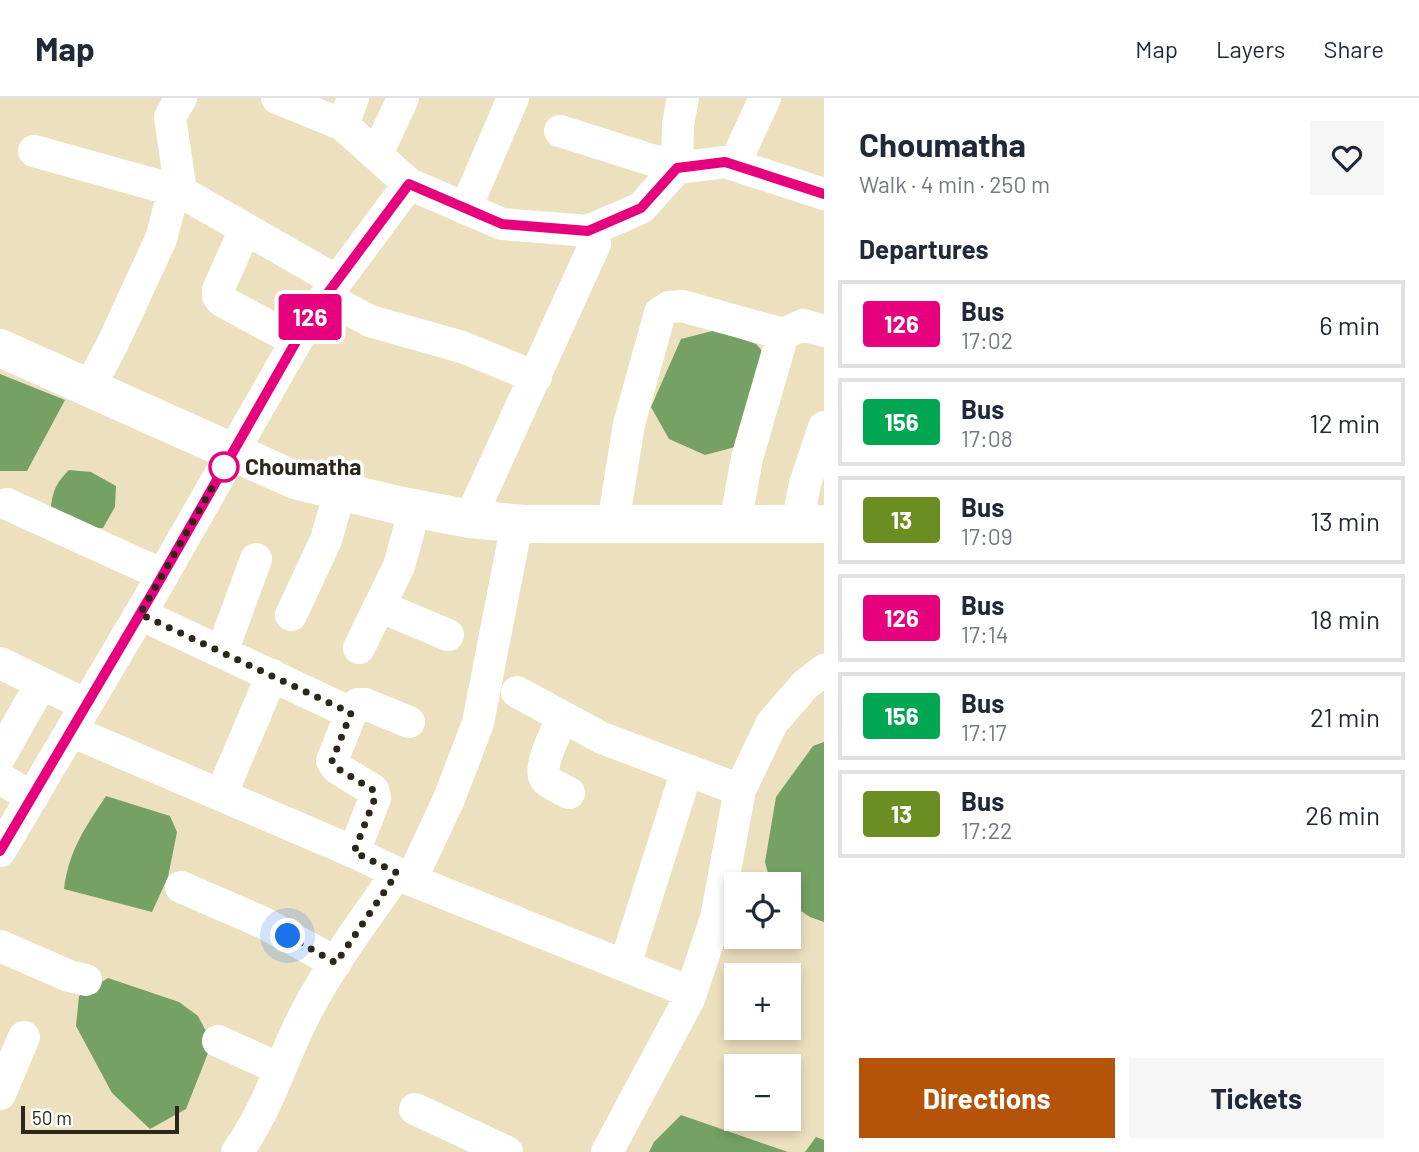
<!DOCTYPE html>
<meta charset="utf-8">
<style>
body{margin:0;font-family:Barlow,sans-serif;background:#f6f6f7;color:#1f2937;height:100vh;display:flex;flex-direction:column;font-size:26px;white-space:nowrap}
*{box-sizing:border-box;margin:0}
p{font-size:23px;color:#747a83}
.icon{flex:none;width:38px;height:38px;fill:none;stroke:currentColor;stroke-width:2;stroke-linecap:round;stroke-linejoin:round}
.map{position:relative;flex:1;overflow:hidden}
.side{display:flex;flex-direction:column;background:#fff;width:595px}
.side>*{flex:none}
.badge{padding:0 14px;border-radius:5px;font-size:24px;line-height:46px}
.controls{position:absolute;left:724px;top:774px;display:grid;gap:14px}
.controls a{display:grid;place-items:center;width:77px;height:77px;border-radius:0px;background:#fff;box-shadow:0 4px 10px #0003;font-size:35px}
.scale{position:absolute;left:21px;bottom:18px;width:158px;box-sizing:border-box;padding-left:7px;border:4px solid #2c271a;border-top:0;font-size:19px;line-height:24px;white-space:nowrap;color:#2c271a;-webkit-text-stroke:5px #fff;paint-order:stroke}
.you{position:absolute;width:35px;height:35px;margin:-18px;border:5px solid #fff;border-radius:50%;background:#1a73e8;box-shadow:0 0 0 10px #1a73e833}
.map>.badge{position:absolute;translate:-50% -50%;box-shadow:0 0 0 4px #fff}
h2{padding:0 35px;font-size:26px;line-height:63px}
.round{display:grid;place-items:center;flex:none;width:74px;height:74px;border-radius:0px;background:#f6f6f7}
.summary{display:flex;align-items:center;justify-content:space-between;height:119px;padding:0 35px}
h1{font-size:33px;font-weight:700;line-height:52px}
.cta{display:flex;gap:14px;margin-top:auto;padding:14px 35px}
.cta a{flex:1;height:80px;border-radius:0px;background:#b45309;color:#fff;font-size:28px;font-weight:700;line-height:80px;text-align:center}
.cta a+a{background:#f6f6f7;color:#1f2937}
ul{padding:0;list-style:none}
li{display:flex;align-items:center;gap:21px;height:88px;margin:0 14px 10px;padding:0 21px;border:4px solid #e0e1e3;border-radius:0px}
li div{flex:1}
li b{display:block;font-size:26px}
li em{font-style:normal}
li .badge{min-width:77px;font-weight:700;text-align:center}
header{display:flex;align-items:center;gap:42px;box-sizing:border-box;height:98px;padding:0 35px;background:#fff;border-bottom:2px solid #e0e1e3}
header strong{font-size:33px}
nav{display:flex;gap:38px;margin-inline-start:auto;font-size:24px}
main{display:flex;flex:1;min-height:0}
.map>svg:first-child{display:block}
.water{fill:#75a164}
.lines{fill:none;stroke-linecap:round;stroke-linejoin:round}
.minor{stroke:#fff;stroke-width:32}
.major{stroke:#fff;stroke-width:38}
.line-casing{stroke:#fff;stroke-width:16}
.line{stroke:#e6007e;stroke-width:10}
.walk{stroke:#2c271a;stroke-width:7;stroke-dasharray:0 12.6}
.stop-dot{fill:#fff;stroke:#e6007e;stroke-width:3.5}
.labels{text-anchor:middle;stroke-width:7;stroke-linejoin:round;paint-order:stroke}
.stop-label{font-size:23px;font-weight:bold;fill:#2c271a;stroke:#fff;text-anchor:start}
</style>
<header>
<strong>Map</strong>
<nav><a>Map</a><a>Layers</a><a>Share</a></nav>
</header>
<main>
<div class="map">
<svg width="824" height="1054" viewBox="0 0 824 1054">
<rect width="100%" height="100%" fill="#ede0bf"/>
<path class="water" d="M 716,232 L 756,246 L 765,256 L 739,348 L 705,357 L 669,341 L 651,309 L 681,241 Z
M 0,276 L 65,302 L 27,373 L 0,373 Z
M 69,372 L 91,374 L 116,388 L 115,409 L 103,430 L 74,431 L 50,415 C 53,394 54,387 69,372 Z
M 824,644 L 824,824 L 810,819 L 789,805 L 789,786 L 771,786 L 765,764 L 776,699 L 813,648 Z
M 106,698 L 170,718 L 177,734 L 168,779 L 152,814 L 64,791 C 69,752 85,730 106,698 Z
M 108,880 L 179,904 L 198,918 L 212,945 L 186,1011 L 150,1031 L 112,995 L 76,928 L 79,898 Z
M 681,1017 L 788,1054 L 649,1054 L 654,1044 Z
M 816,1039 L 824,1042 L 824,1054 L 805,1054 Z"/>
<g class="lines">
<path class="minor" d="M 181,0 L 170,19 L 181,94 L 337,183
M 277,0 L 343,27 L 409,86 L 502,126 L 588,133 L 641,110 L 677,70 L 725,64 L 824,96
M 343,27 L 353,0
M 560,33 L 677,70 L 678,26 L 683,0
M 34,53 L 181,94
M 377,56 L 403,0
M 734,67 L 765,0
M 466,110 L 513,0
M 245,131 L 218,192 L 218,198 L 222,203 L 296,243
M 325,199 L 370,223 L 462,249 L 536,279
M 783,236 L 803,227 L 824,233
M 89,290 L 113,245 L 161,141 L 174,92
M 7,406 L 163,477
M 470,421 L 595,146 L 588,133
M 613,426 L 629,326 L 660,215 L 669,209 L 682,208 L 783,236 L 747,360 L 735,426
M 797,426 L 805,386 L 824,329
M 379,508 L 448,537
M 140,516 L 351,615
M 291,517 L 326,442 L 340,393
M 359,550 L 399,468 L 415,411
M 222,554 L 256,461
M 0,565 L 86,607
M 517,594 L 602,640 L 740,692
M 563,619 C 558,630 537,670 545,680 C 549,686 562,691 569,695
M 71,633 L 354,754 L 411,782 L 690,894
M 0,658 L 41,586
M 0,680 L 32,700
M 221,697 L 272,577
M 0,753 L 153,494 L 310,219 L 409,86
M 354,754 L 375,700 L 373,692 L 337,670 L 332,663 L 353,610 L 358,606 L 365,606 L 409,624
M 411,782 L 449,701 L 478,625 L 517,425
M 181,789 L 264,825 L 336,865
M 0,848 L 69,878 L 86,882
M 625,867 L 687,672
M 218,943 L 280,971
M 0,996 L 24,939
M 415,1011 L 507,1054
M 237,1054 C 266,1015 280,967 301,924 C 327,871 364,823 397,775
M 607,1054 L 689,901 L 716,820 L 740,692 L 772,625 L 805,587 L 824,572"/>
<path class="major" d="M 0,250 L 295,382 L 397,407 L 470,421 L 524,426 L 824,426"/>
</g>
<g class="lines">
<defs>
<path id="line" d="M 0,753 L 153,494 L 310,219 L 409,86 L 502,126 L 588,133 L 641,110 L 677,70 L 725,64 L 824,96"/>
</defs>
<use href="#line" class="line-casing"/>
<use href="#line" class="line"/>
<path class="walk" d="M 224,369 L 140,516 L 351,615 L 332,663 L 337,670 L 373,692 L 375,700 L 354,754 L 397,775 L 336,865 L 288,838"/>
</g>
<circle class="stop-dot" cx="224" cy="369" r="14"/>
<g class="labels">
<g class="stop-label">
<text x="245" y="377">Choumatha</text>
</g>
</g>
</svg>
<div class="controls">
<a><svg class="icon" aria-label="locate" viewBox="0 0 24 24"><circle cx="12" cy="12" r="6"/><path d="M12 2v4M12 18v4M2 12h4M18 12h4"/></svg></a>
<a>+</a>
<a>−</a>
</div>
<div class="scale">50 m</div>
<div class="you" style="left:288px;top:838px"></div>
<b class="badge" style="left:310px;top:219px;background:#e6007e;color:#fff">126</b>
</div>
<section class="side">
<div class="summary"><div><h1>Choumatha</h1><p>Walk · 4 min · 250 m</p></div><a class="round"><svg class="icon" aria-label="heart" viewBox="0 0 24 24"><path d="M12 20l-8-8c-3-5 5-10 8-4 3-6 11-1 8 4z"/></svg></a></div>
<h2>Departures</h2>
<ul>
<li><span class="badge" style="background:#e6007e;color:#fff">126</span><div><b>Bus</b><p>17:02</p></div><em>6 min</em></li>
<li><span class="badge" style="background:#00a651;color:#fff">156</span><div><b>Bus</b><p>17:08</p></div><em>12 min</em></li>
<li><span class="badge" style="background:#6b8e23;color:#fff">13</span><div><b>Bus</b><p>17:09</p></div><em>13 min</em></li>
<li><span class="badge" style="background:#e6007e;color:#fff">126</span><div><b>Bus</b><p>17:14</p></div><em>18 min</em></li>
<li><span class="badge" style="background:#00a651;color:#fff">156</span><div><b>Bus</b><p>17:17</p></div><em>21 min</em></li>
<li><span class="badge" style="background:#6b8e23;color:#fff">13</span><div><b>Bus</b><p>17:22</p></div><em>26 min</em></li>
</ul>
<div class="cta"><a>Directions</a><a>Tickets</a></div>
</section>
</main>
